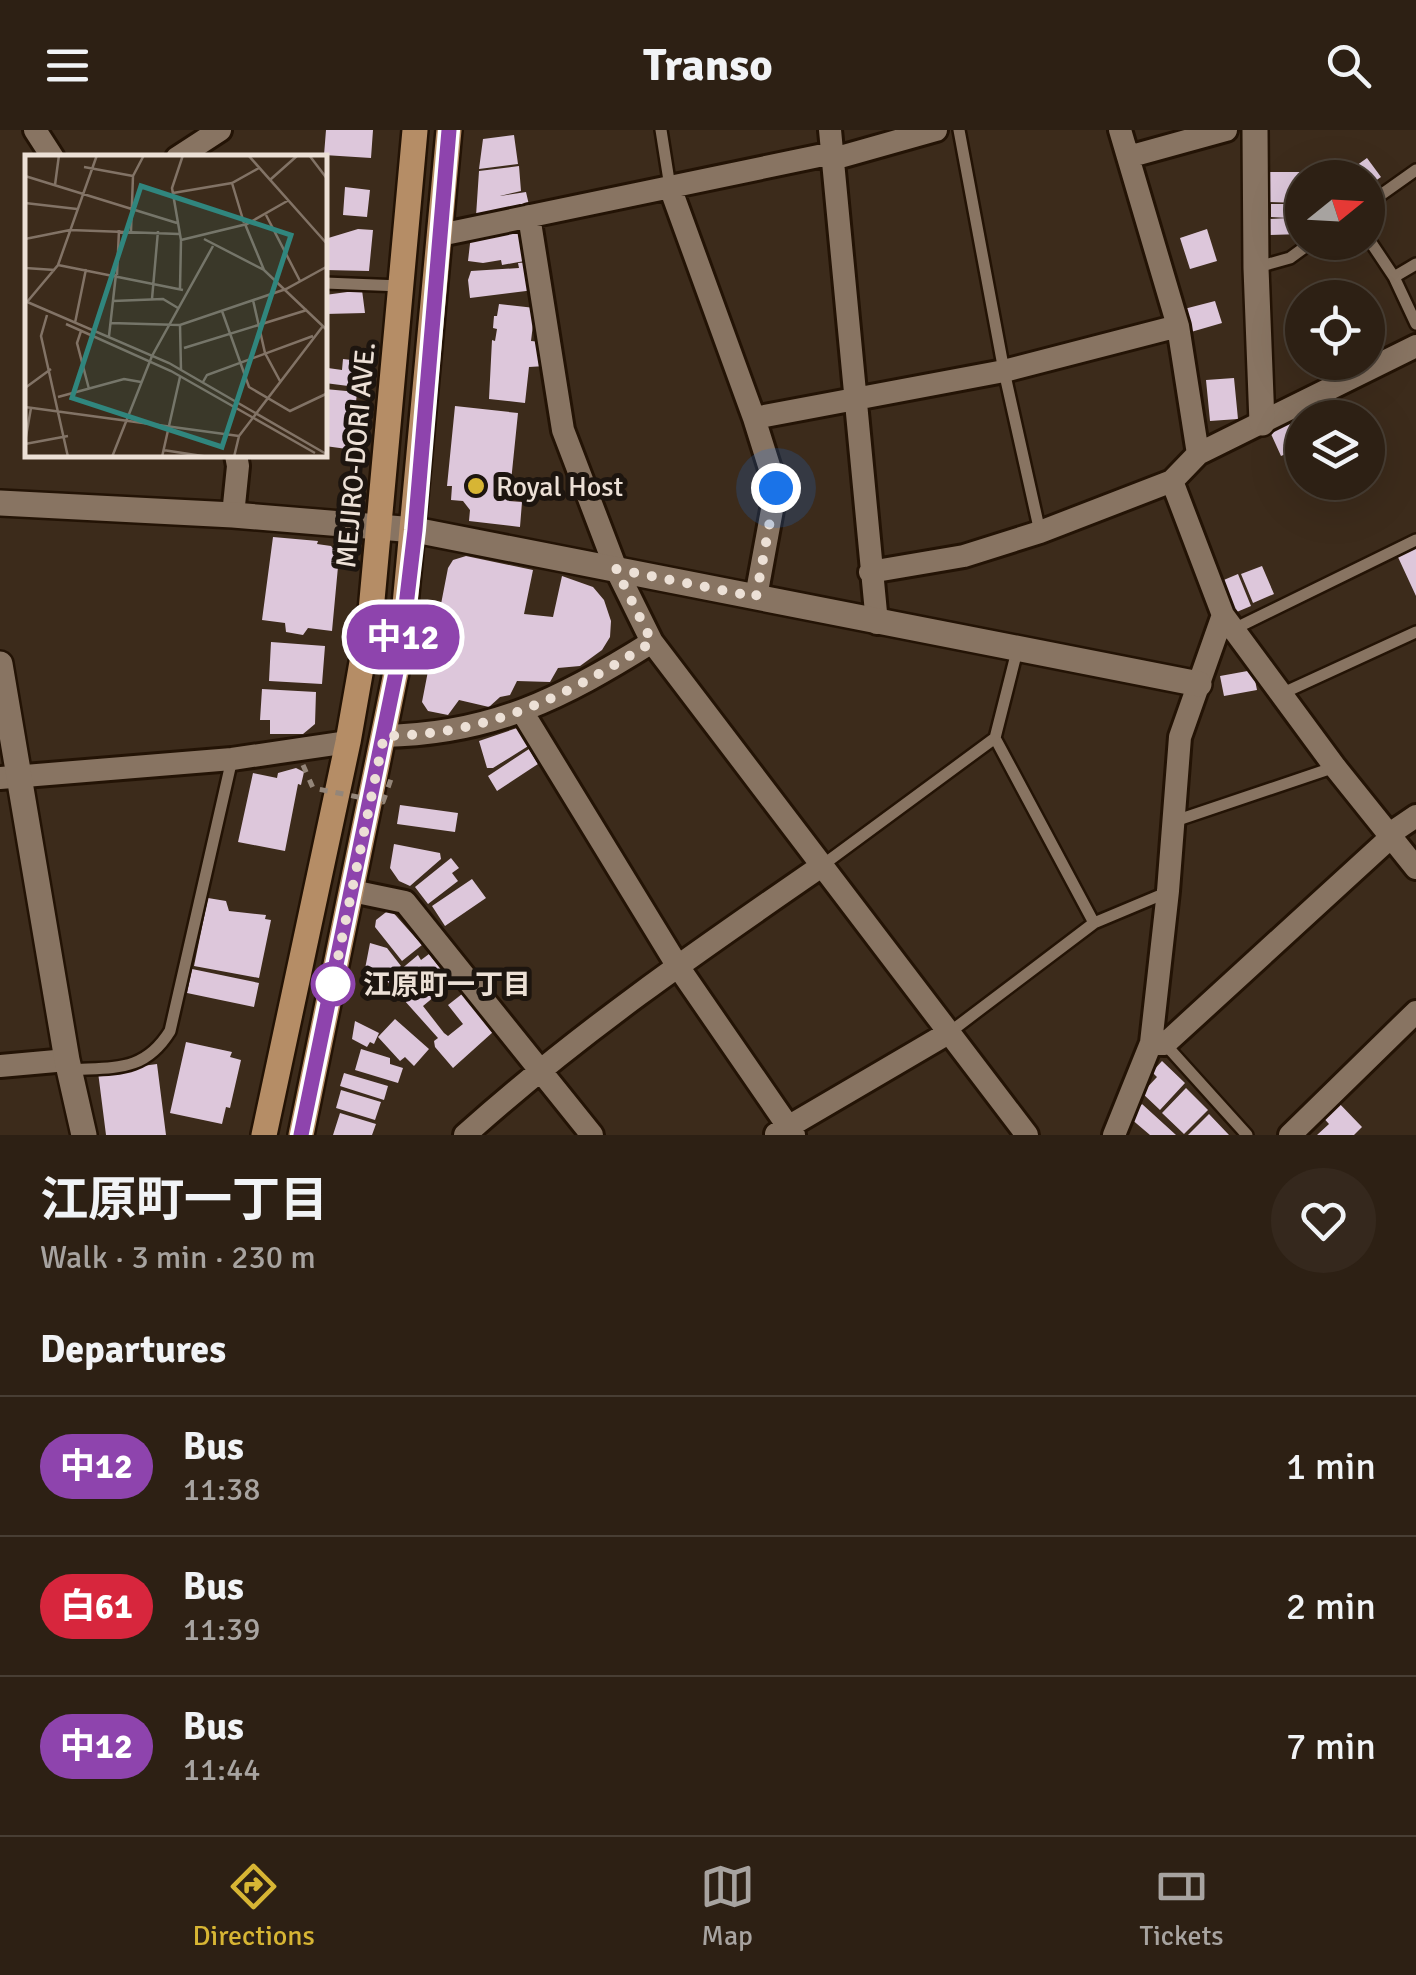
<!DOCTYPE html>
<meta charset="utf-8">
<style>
body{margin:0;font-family:Signika,"Noto Sans JP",sans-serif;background:#35281d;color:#f1f3f6;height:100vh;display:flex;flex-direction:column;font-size:38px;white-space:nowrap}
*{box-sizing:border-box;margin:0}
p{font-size:32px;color:#a7a3a0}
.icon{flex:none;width:55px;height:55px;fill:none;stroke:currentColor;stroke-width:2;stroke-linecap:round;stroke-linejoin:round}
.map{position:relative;height:1005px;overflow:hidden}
.drawer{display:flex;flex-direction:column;background:#2d2014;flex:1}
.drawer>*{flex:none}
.badge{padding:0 20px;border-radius:32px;font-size:35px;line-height:65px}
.needle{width:65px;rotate:72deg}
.buttons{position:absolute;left:1285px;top:30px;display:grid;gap:20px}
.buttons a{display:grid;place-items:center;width:100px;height:100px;border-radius:50%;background:#2d2014;box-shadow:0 10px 40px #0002,0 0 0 2px #483e34;font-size:50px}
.you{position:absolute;width:50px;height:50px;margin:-25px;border:8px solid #fff;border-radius:50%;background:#1a73e8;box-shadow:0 0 0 15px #1a73e833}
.map>.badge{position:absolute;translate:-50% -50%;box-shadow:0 0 0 5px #fff}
h2{padding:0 40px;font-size:38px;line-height:90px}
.round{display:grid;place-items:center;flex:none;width:105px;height:105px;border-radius:52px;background:#35281d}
.overview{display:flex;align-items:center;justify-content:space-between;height:170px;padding:0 40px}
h1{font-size:48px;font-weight:700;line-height:75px}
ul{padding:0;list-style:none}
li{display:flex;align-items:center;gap:30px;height:140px;padding:0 40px;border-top:2px solid #483e34}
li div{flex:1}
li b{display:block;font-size:38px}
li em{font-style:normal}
li .badge{min-width:110px;font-weight:700;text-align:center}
header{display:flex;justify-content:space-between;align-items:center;height:130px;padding:0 40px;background:#2d2014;font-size:45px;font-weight:700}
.tabs{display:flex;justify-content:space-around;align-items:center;height:140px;border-top:2px solid #483e34;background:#2d2014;font-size:28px;color:#a7a3a0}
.tabs a{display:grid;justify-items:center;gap:5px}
.tabs .selected{color:#d7b534}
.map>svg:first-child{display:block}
.building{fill:#ddc7db}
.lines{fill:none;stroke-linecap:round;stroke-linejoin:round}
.service-casing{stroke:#231305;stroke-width:16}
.minor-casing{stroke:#231305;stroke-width:28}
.tertiary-casing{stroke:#231305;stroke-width:30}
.primary-casing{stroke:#231305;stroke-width:30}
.service{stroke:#887462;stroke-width:11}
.minor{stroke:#887462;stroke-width:22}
.tertiary{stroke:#887462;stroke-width:25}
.primary{stroke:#b58d66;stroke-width:25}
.path-bridge{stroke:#948679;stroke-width:5;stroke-dasharray:8 8;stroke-linecap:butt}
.line-casing{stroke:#fff;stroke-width:22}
.line{stroke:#8e44ad;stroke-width:15}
.walk{stroke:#ece0d6;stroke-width:10;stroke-dasharray:0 18}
.poi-dot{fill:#d7b534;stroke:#1d150f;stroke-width:4}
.stop-dot{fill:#fff;stroke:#8e44ad;stroke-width:5}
.labels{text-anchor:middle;stroke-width:10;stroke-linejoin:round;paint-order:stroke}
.street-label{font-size:28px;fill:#ece0d6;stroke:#1d150f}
.poi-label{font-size:28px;fill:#ece0d6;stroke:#1d150f;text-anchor:start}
.stop-label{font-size:28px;font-weight:bold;fill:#ece0d6;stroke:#1d150f;text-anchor:start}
.inset-road{fill:none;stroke:#827366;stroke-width:2.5}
.view{fill:#30867e;fill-opacity:0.15;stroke:#30867e;stroke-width:5}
.inset-edge{fill:none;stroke:#ece0d6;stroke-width:5}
</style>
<header><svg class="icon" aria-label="menu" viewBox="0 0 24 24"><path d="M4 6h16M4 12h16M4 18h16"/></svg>Transo<svg class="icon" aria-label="search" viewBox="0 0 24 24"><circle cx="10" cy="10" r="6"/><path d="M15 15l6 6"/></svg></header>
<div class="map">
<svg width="1416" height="1005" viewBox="0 0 1416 1005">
<rect width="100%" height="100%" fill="#3c2b1b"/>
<path class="building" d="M 326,0 L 373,0 L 371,28 L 324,25 Z
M 514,5 L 518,34 L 479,39 L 483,9 Z
M 1367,28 L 1381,47 L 1368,56 L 1368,48 L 1339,48 Z
M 519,36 L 521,61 L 500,66 L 526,62 L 529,75 L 476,86 L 479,41 Z
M 1269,42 L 1300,42 L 1298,73 L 1268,72 Z
M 345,57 L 370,60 L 367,87 L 343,85 Z
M 1271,74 L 1297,74 L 1302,104 L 1269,105 L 1268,89 L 1289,88 L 1271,87 Z
M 517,95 L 525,103 L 530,130 L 502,135 L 501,130 L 483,133 L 468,131 L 471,105 Z
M 358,99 L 373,100 L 369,141 L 325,140 L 325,109 Z
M 1207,99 L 1217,131 L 1190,139 L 1180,108 Z
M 530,132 L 534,160 L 470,168 L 468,150 L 471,141 L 519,138 L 518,133 Z
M 362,160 L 365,183 L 325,184 L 325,165 Z
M 1215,171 L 1222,193 L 1191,202 L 1184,179 Z
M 499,174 L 535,178 L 531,211 L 542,212 L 546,236 L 529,237 L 525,273 L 489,269 L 492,210 L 495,211 L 497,199 L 493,198 L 494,186 L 497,186 Z
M 343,229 L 360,231 L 356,257 L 325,253 L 328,238 L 342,240 Z
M 1234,248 L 1238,289 L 1210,291 L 1206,250 Z
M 325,259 L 357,262 L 355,283 L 349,283 L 349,291 L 353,292 L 347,319 L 325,316 Z
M 455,276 L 518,283 L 509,371 L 522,372 L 520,397 L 469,391 L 470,380 L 463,371 L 451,370 L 452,356 L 447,356 Z
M 1290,285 L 1302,317 L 1281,326 L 1267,295 Z
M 273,407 L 318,411 L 317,414 L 331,416 L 339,426 L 332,501 L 308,498 L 303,505 L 286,502 L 285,493 L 262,490 Z
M 1416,416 L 1416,466 L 1397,425 Z
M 466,426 L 533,440 L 524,484 L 553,487 L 562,446 L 593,457 L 604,470 L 611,491 L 610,507 L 602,520 L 580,536 L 558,538 L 550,552 L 517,551 L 510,565 L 500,567 L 489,577 L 459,570 L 448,585 L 428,581 L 422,572 L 448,438 L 453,430 Z
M 1262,436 L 1274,464 L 1253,473 L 1241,444 Z
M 1238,444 L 1251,476 L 1232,484 L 1219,452 Z
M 271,512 L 325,516 L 322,554 L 269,551 Z
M 1253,540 L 1257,560 L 1224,566 L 1220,546 Z
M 262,559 L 316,562 L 315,594 L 303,604 L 270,604 L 270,590 L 260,590 Z
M 523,596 L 533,613 L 493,638 L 487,638 L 479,611 Z
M 529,619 L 538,634 L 497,661 L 488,646 Z
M 296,638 L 304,642 L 301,655 L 298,654 L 285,721 L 238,712 L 253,643 L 277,648 L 278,643 Z
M 400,675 L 458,683 L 455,702 L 397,694 Z
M 394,714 L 440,723 L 441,729 L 410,756 L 399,751 L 390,738 Z
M 451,728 L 459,738 L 452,743 L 458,751 L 428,774 L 415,757 Z
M 472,749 L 486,768 L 445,796 L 432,776 Z
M 208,768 L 226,771 L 229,781 L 266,785 L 265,789 L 271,790 L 259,848 L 194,836 Z
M 390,779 L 422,815 L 402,831 L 375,797 L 376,790 Z
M 370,813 L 387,818 L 401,836 L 383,849 L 364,844 Z
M 429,824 L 443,842 L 438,847 L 446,857 L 423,876 L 444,903 L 448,906 L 463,894 L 448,875 L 462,864 L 493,902 L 453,938 L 435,917 L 434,911 L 438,908 L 387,851 L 418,825 L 421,830 Z
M 192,839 L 259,853 L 254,877 L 187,863 Z
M 395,889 L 429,919 L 414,936 L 405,927 L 400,931 L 378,907 Z
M 355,891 L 379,903 L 374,914 L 370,912 L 367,917 L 352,909 Z
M 186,912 L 232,922 L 230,927 L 241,930 L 230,978 L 226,977 L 222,994 L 170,983 Z
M 361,919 L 390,928 L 390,934 L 403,938 L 398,953 L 355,940 Z
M 1162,931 L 1185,953 L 1160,980 L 1142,963 L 1157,947 L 1152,942 Z
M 157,934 L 166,1005 L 106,1005 L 98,942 Z
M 344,943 L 388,956 L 384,970 L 340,956 Z
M 1186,958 L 1208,980 L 1184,1004 L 1162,983 Z
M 341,960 L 381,972 L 375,990 L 336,978 Z
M 1336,970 L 1362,997 L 1354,1005 L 1317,1005 L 1329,994 L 1320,984 Z
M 1142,974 L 1176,1005 L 1150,1005 L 1130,988 Z
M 340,983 L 376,994 L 372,1005 L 333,1005 Z
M 1209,984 L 1229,1005 L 1188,1005 Z"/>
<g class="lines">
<defs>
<path id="service" d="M 661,0 L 670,57
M 959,0 L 1004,241 L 1040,402
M 1368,74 L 1416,40
M 1368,108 L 1394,147 L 1416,194
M 1258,137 L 1290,128 L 1312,112
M 1394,147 L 1416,134
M 325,153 L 401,156
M 1234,499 L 1416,410
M 1281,564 L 1416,502
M 995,608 L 1094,793
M 1172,692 L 1335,637
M 820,737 L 995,608 L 1018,517
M 950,902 L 1094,793 L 1168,762
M 1165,914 L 1247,1005
M 69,940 C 114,937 144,943 170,901 L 232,629"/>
<path id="minor" d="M 35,0 L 53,28
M 830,0 L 877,493
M 1120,0 L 1178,196 L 1198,324
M 1128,27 L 1226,0
M 177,28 L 220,0
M 833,29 L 936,0
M 670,57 L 754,288 L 776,358 L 756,467
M 529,86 L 563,300 L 616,439 L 652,512 L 1027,1005
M 440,105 L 833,23
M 754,288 L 1004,241 L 1178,196
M 1172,351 L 1223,485 L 1335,637 L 1416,738
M 233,385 L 238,336 L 236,325
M 870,442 L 964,426 L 1040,402 L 1172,351 L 1198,324 L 1416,216
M 523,583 L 677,835 L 794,1005
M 384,606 C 492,604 563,568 652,512
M 0,648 L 232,629 L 348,612
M 1388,705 L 1416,686
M 352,761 L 405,772 L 592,1005
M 1151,913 L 1165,914 L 1390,708
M 0,936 L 67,930
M 776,1004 L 950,902
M 465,1005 C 576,905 698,821 820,737
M 1114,1005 L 1151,913 L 1168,761 L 1180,607 L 1223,485
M 1290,1005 L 1416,882"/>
<path id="tertiary" d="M 1255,0 L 1256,138 L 1262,293
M 0,373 L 233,385 L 415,400 L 1199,554
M 0,534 L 67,930 L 84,1005"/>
<path id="primary" d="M 264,1005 L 348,612 L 371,481 L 415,0
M 301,1005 L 401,518 L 449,0"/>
</defs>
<use href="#service" class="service-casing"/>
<use href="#minor" class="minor-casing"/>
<use href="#tertiary" class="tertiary-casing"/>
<use href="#primary" class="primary-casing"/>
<use href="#service" class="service"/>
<use href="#minor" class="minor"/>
<use href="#tertiary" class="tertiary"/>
<use href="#primary" class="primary"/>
<path class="path-bridge" d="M 303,635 L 313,658 L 383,672 L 391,649"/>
</g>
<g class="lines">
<defs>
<path id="line" d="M 301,1005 L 401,518 L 415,400 L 449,0"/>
</defs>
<use href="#line" class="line-casing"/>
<use href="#line" class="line"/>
<path class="walk" d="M 333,854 L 330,866 L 384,606 C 489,605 565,567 652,512 L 616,439 L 756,467 L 776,358"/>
</g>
<circle class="poi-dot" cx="476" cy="356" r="10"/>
<circle class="stop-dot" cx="333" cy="854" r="20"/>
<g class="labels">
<g class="street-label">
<text transform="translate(355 325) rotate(-85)" y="10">MEJIRO-DORI AVE.</text>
</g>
<g class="poi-label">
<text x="496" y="366">Royal Host</text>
</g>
<g class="stop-label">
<text x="363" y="864">江原町一丁目</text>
</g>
</g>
<g transform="translate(25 25)">
<rect width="302" height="302" fill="#3c2b1b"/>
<path class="inset-road" d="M 223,0 L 303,90M 284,0 L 303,25M 59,12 L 108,21M 0,21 L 152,68M 246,24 L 273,0M 207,28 L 219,68M 30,30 L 34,0M 148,38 L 207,28 L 234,13M 0,48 L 52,54M 241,60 L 275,126M 220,69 L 239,115M 106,76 L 108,21 L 119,0M 0,84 L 45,75 L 154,79M 179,84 L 239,115 L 303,176M 156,85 L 222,69 L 264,45M 33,110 L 158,135M 0,113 L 30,115M 92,120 L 94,75M 155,134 L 156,85 L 147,33 L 158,0M 127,144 L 133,76M 228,145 L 240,198 L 255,226M 0,146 L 144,208 L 303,300M 88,146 L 138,144 L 153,153M 2,147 L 33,110 L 72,0M 197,156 L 224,232 L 265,256 L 303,238M 22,160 L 16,181 L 43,302M 50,168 L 61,114M 85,168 L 155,170 L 261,134 L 303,111M 41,169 L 146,216 L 290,298M 155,170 L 156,215M 56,176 L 52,188 L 64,234M 84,181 L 91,119M 159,193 L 282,155M 178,227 L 182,220 L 288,181M 0,233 L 26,214M 33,242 L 99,224 L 116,227M 0,252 L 214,281M 0,287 L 6,253M 0,289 L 43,281M 138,295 L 184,302M 87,302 L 127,201 L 188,91M 137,302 L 155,222M 209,302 L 214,281 L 298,171"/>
<path class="view" d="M 116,31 L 266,80 L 197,292 L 47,243 Z"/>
<rect width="302" height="302" class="inset-edge"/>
</g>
</svg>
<div class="buttons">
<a><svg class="needle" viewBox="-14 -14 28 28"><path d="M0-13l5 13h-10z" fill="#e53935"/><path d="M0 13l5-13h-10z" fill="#a7a3a0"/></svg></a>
<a><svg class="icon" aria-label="locate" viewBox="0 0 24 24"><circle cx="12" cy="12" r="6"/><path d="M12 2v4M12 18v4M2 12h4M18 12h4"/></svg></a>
<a><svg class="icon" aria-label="layers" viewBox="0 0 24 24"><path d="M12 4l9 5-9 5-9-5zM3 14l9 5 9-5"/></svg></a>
</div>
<div class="you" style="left:776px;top:358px"></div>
<b class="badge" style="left:403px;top:507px;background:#8e44ad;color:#fff">中12</b>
</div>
<section class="drawer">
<div class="overview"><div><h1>江原町一丁目</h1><p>Walk · 3 min · 230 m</p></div><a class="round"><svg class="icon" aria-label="heart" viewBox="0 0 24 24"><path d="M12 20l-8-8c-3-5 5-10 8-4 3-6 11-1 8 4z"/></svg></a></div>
<h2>Departures</h2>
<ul>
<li><span class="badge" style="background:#8e44ad;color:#fff">中12</span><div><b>Bus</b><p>11:38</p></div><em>1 min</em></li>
<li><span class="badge" style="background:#d7263d;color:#fff">白61</span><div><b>Bus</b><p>11:39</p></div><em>2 min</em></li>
<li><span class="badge" style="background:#8e44ad;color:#fff">中12</span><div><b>Bus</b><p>11:44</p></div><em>7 min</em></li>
</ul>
</section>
<nav class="tabs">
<a class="selected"><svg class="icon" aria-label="directions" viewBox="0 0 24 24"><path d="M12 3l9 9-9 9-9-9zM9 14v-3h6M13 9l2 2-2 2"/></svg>Directions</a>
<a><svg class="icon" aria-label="map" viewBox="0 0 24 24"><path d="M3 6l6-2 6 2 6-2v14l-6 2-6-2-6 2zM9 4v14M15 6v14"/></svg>Map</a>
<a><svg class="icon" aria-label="tickets" viewBox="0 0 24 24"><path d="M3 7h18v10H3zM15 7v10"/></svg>Tickets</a>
</nav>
